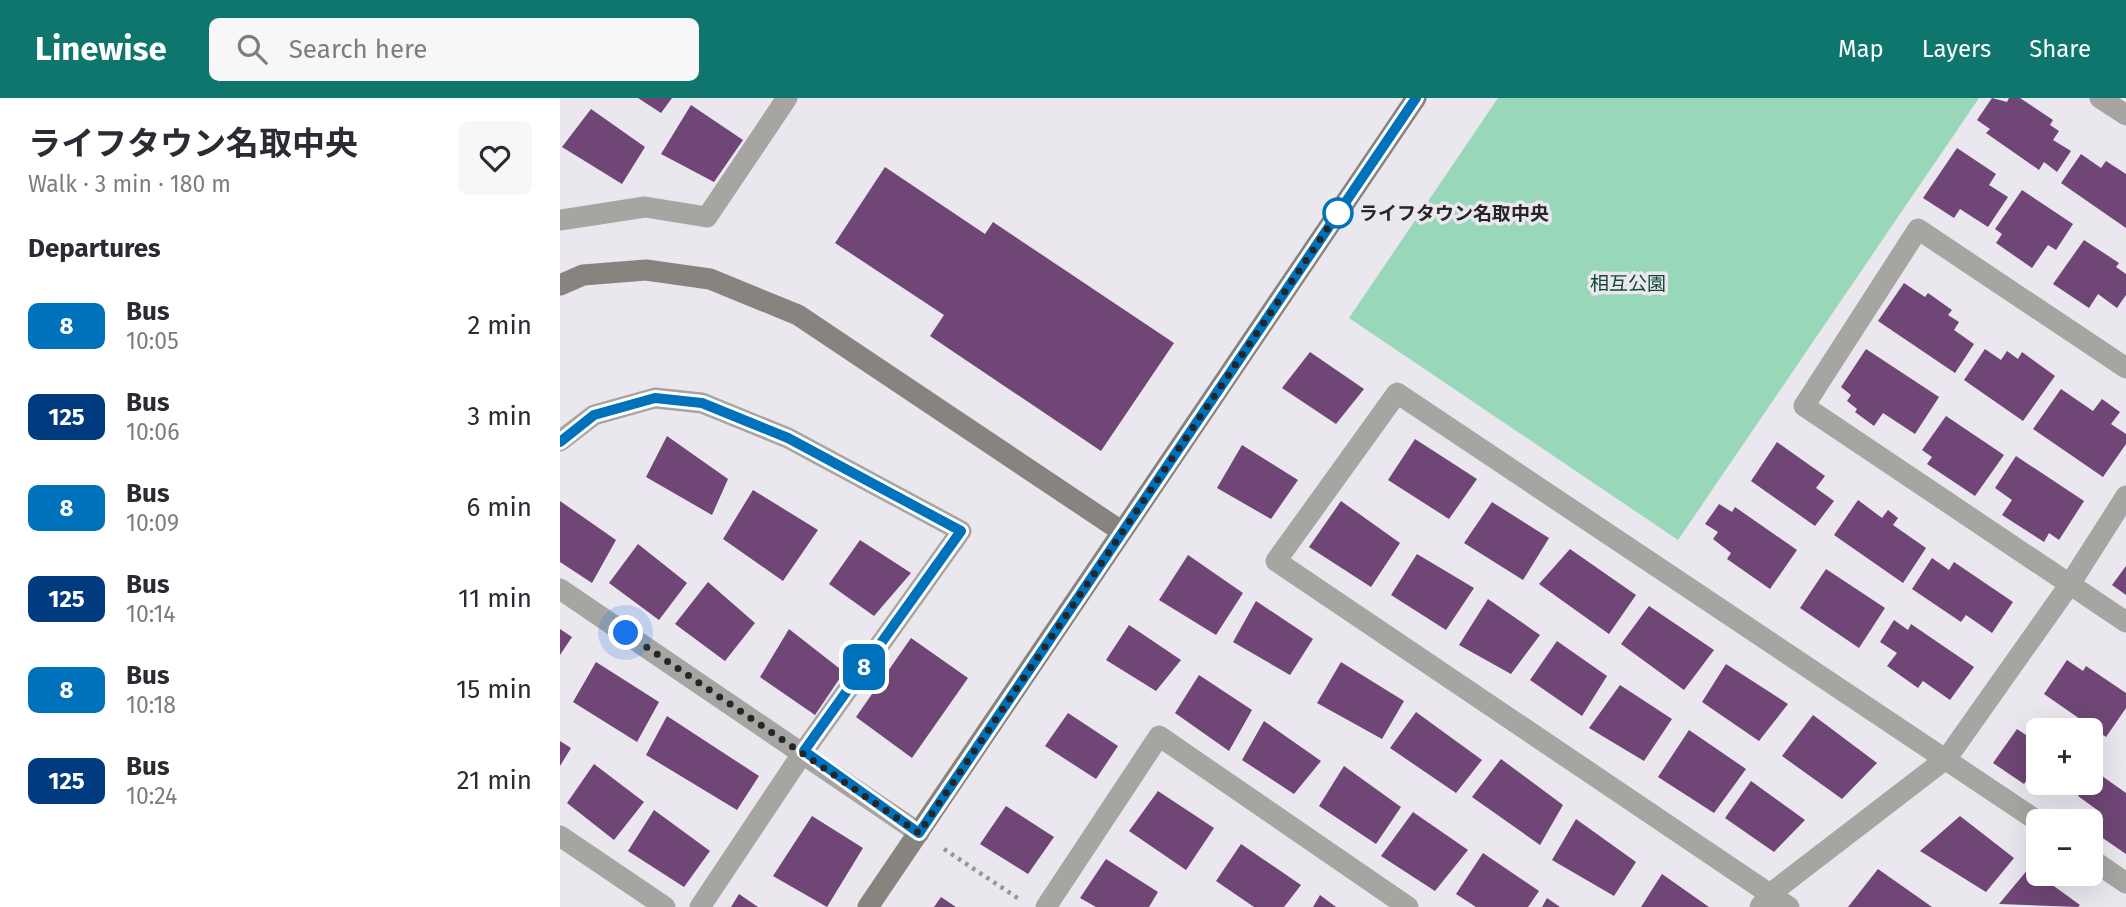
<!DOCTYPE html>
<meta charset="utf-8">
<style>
body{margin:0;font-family:"Fira Sans","Noto Sans JP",sans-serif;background:#f7f7f7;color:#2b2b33;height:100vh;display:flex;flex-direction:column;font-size:26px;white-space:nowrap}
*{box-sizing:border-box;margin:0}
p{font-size:23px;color:#7c7c81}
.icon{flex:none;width:38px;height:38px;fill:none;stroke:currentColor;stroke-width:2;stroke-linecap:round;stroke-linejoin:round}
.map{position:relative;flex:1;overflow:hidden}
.details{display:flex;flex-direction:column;background:#fff;width:560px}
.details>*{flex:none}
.badge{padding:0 14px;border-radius:10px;font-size:24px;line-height:46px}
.controls{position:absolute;left:1466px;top:620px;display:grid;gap:14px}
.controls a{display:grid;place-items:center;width:77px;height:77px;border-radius:10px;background:#fff;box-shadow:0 7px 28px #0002;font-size:35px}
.you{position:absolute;width:35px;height:35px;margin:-18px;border:5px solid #fff;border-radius:50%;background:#1a73e8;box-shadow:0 0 0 10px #1a73e833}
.map>.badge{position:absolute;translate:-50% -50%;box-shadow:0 0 0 4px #fff}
h2{padding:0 28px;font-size:26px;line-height:63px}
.round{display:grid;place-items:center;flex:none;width:74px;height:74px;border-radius:10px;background:#f7f7f7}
.headline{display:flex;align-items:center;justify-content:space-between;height:119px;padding:0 28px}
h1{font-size:33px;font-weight:700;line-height:52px}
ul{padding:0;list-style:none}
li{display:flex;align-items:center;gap:21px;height:91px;padding:0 28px}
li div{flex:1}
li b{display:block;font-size:26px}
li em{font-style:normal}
li .badge{min-width:77px;font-weight:700;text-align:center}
header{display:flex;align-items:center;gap:42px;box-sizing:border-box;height:98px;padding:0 35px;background:#0f766e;color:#fff}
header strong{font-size:33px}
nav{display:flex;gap:38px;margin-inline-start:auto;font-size:24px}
.search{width:490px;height:63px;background:#f7f7f7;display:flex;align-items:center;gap:18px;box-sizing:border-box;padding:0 24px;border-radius:10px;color:#7c7c81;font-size:26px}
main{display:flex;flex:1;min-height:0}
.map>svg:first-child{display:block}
.green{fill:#98d7b7}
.building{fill:#6f4675}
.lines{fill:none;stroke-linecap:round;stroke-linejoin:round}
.path{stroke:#97949a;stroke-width:4.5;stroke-dasharray:3.5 5;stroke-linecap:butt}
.street{stroke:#a7a5a2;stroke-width:21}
.secondary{stroke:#87847f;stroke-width:21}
.line-casing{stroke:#fff;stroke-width:16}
.line{stroke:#0072bc;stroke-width:10}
.walk{stroke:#262528;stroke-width:7;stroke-dasharray:0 12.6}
.stop-dot{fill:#fff;stroke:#0072bc;stroke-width:3.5}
.labels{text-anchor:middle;stroke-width:7;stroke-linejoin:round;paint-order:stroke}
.stop-label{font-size:19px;font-weight:bold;fill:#262528;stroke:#ebe7ef;text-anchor:start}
.park-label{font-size:19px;fill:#0f4932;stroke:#ebe7ef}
</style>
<header>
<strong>Linewise</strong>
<div class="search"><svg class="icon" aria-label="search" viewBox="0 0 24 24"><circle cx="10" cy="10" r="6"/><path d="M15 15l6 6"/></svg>Search here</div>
<nav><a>Map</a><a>Layers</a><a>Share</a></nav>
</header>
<main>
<section class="details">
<div class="headline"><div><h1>ライフタウン名取中央</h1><p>Walk · 3 min · 180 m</p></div><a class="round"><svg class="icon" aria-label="heart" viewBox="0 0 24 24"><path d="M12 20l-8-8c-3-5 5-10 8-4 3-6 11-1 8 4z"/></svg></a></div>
<h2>Departures</h2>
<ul>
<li><span class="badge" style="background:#0072bc;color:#fff">8</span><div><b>Bus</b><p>10:05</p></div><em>2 min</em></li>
<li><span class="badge" style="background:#003b80;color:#fff">125</span><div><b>Bus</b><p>10:06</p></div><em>3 min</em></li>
<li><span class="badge" style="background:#0072bc;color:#fff">8</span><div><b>Bus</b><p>10:09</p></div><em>6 min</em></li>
<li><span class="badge" style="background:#003b80;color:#fff">125</span><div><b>Bus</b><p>10:14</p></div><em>11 min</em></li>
<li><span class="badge" style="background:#0072bc;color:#fff">8</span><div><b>Bus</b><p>10:18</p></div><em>15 min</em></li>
<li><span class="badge" style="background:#003b80;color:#fff">125</span><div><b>Bus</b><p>10:24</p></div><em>21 min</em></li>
</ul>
</section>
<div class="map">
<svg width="1566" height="809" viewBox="0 0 1566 809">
<rect width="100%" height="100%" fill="#ebe7ef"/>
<path class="green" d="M 938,0 L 1419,0 L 1118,442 L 789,220 Z"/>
<path class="building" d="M 78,0 L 112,0 L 101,15 Z
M 1432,0 L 1447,4 L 1449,0 L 1460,0 L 1493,22 L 1490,27 L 1499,33 L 1493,42 L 1511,53 L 1497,74 L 1484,64 L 1479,72 L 1426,35 L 1430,31 L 1417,22 Z
M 131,7 L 183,42 L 154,84 L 101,56 Z
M 31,11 L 85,49 L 62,86 L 2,49 Z
M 1397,50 L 1436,76 L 1429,87 L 1448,99 L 1428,129 L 1400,111 L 1394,120 L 1363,100 Z
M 1521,56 L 1541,70 L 1546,63 L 1566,76 L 1566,130 L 1501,85 Z
M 325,69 L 425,136 L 433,124 L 614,245 L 541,353 L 370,238 L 384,217 L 275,145 Z
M 1462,92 L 1513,126 L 1496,152 L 1488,147 L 1472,170 L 1436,145 L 1442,136 L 1435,131 Z
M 1524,142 L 1559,165 L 1556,169 L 1566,176 L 1566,197 L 1557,210 L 1538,196 L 1529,210 L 1493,186 Z
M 1344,185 L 1365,199 L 1368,195 L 1392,212 L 1388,217 L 1399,224 L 1394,232 L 1414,246 L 1395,275 L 1318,223 Z
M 1306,251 L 1379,299 L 1355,336 L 1323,315 L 1314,328 L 1295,314 L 1297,311 L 1287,303 L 1291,297 L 1281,289 Z
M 1425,251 L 1441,262 L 1447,253 L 1458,261 L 1462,254 L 1495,278 L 1463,323 L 1404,282 Z
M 750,254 L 804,291 L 776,326 L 722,290 Z
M 1501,291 L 1533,313 L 1542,301 L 1560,314 L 1551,326 L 1566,336 L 1566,346 L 1543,379 L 1473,331 Z
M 1386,318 L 1444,357 L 1415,398 L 1367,366 L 1372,359 L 1362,352 Z
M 107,338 L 168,381 L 152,417 L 86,379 Z
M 855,341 L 917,381 L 889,421 L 828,382 Z
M 1217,344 L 1265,378 L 1256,390 L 1274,403 L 1255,428 L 1191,383 Z
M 682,347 L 738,382 L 711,421 L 657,390 Z
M 1456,358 L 1524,403 L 1499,442 L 1489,435 L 1484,444 L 1442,417 L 1452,402 L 1435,390 Z
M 193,392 L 258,432 L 223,483 L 163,441 Z
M 1298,402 L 1322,420 L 1328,412 L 1338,420 L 1333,427 L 1366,450 L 1343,485 L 1274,437 Z
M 0,403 L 56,442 L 32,485 L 0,464 Z
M 781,403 L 840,445 L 811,489 L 749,449 Z
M 932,404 L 989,440 L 963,482 L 904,445 Z
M 1159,406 L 1172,414 L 1175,409 L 1237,452 L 1210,491 L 1167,461 L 1171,455 L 1153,441 L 1158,434 L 1145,426 Z
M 300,442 L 351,475 L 314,518 L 269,486 Z
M 78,446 L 127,485 L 99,522 L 49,485 Z
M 1010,451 L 1076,497 L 1049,536 L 979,486 Z
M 857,456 L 914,490 L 886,532 L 831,497 Z
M 628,457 L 683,495 L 656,537 L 599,502 Z
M 1372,460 L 1389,472 L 1394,464 L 1453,504 L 1432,535 L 1406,517 L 1401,524 L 1352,491 Z
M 1566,468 L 1566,497 L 1552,487 Z
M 1266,471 L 1325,510 L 1299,550 L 1240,510 Z
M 148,484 L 195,525 L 165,563 L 115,526 Z
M 928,501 L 980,537 L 951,576 L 899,547 Z
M 696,503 L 753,541 L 730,577 L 673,544 Z
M 1089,508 L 1154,552 L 1124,592 L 1061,546 Z
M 1334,522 L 1348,532 L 1351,526 L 1414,569 L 1390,602 L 1363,583 L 1358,590 L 1327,568 L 1337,555 L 1320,544 Z
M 569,527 L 621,562 L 596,593 L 546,562 Z
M 0,531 L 12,539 L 0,557 Z
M 229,531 L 284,574 L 255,617 L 200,579 Z
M 351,540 L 408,580 L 352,660 L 296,619 Z
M 997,543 L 1047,578 L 1022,618 L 970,582 Z
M 1507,562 L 1523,573 L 1526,568 L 1566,595 L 1566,610 L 1546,639 L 1484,596 Z
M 36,564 L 99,604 L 77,644 L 13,604 Z
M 781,564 L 844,603 L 822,641 L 757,605 Z
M 1166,566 L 1228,606 L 1199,643 L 1142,604 Z
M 639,577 L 692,612 L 669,653 L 615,615 Z
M 1060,587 L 1112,621 L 1084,663 L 1029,630 Z
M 856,614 L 922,662 L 896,695 L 830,650 Z
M 508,615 L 558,648 L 536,681 L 485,648 Z
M 1253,617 L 1317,665 L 1282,701 L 1222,658 Z
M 107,618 L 199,678 L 177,712 L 86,657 Z
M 704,623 L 761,663 L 734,696 L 682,662 Z
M 1457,631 L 1472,641 L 1479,632 L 1479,684 L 1503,684 L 1495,696 L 1469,679 L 1464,686 L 1433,665 Z
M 1129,632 L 1186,671 L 1154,715 L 1098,679 Z
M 0,643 L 11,650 L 0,668 Z
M 941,661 L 1003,707 L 980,747 L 912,699 Z
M 34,666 L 84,704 L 54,742 L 7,705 Z
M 784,668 L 841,709 L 816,746 L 759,708 Z
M 1535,673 L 1566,695 L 1566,756 L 1531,732 L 1531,726 L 1540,714 L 1518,698 L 1528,684 L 1531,684 Z
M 1191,683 L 1245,722 L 1214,754 L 1165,720 Z
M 598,693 L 654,730 L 626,772 L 569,733 Z
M 446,708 L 494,739 L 468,776 L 420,746 Z
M 94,712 L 150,753 L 124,789 L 68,753 Z
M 853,714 L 908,752 L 875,793 L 821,758 Z
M 252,718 L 303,750 L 267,809 L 213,778 Z
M 1400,718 L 1454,760 L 1426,794 L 1360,753 Z
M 1016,721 L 1076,764 L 1054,798 L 992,762 Z
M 681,746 L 741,787 L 724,809 L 694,809 L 656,783 Z
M 923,755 L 979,793 L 968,809 L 916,809 L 896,796 Z
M 546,761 L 598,794 L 589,809 L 536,809 L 520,800 Z
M 1469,770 L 1520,807 L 1518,809 L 1439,806 Z
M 1318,771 L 1372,809 L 1288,809 Z
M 1102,776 L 1149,809 L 1081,809 Z
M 179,796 L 198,809 L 171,809 Z
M 760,797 L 776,809 L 753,809 Z
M 381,799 L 396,809 L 374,809 Z
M 987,800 L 1000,809 L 982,809 Z"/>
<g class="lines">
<path class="path" d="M 384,751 L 459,801"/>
<path class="street" d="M 1540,0 L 1566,17
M 0,122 L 85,109 L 147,119 L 227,0
M 1566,270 L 1358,131 L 1244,308 L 1566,524
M 0,343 L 34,317 L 95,300 L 142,305 L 228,340 L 401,433 L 244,653 L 140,809
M 0,491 L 359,735
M 0,738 L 105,809
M 1531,761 L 1566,785
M 486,809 L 599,638 L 848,809
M 1200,809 L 1210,796 L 1387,660 L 1510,486 L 1566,398
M 1229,809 L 716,463 L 837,295 L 1479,724"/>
<path class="secondary" d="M 0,187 L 23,177 L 86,172 L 150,181 L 238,217 L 561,433
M 308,809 L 856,0"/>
</g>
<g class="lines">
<defs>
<path id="line" d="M 0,344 L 34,317 L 95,300 L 142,305 L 228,340 L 401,433 L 244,653 L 359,735 L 856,0"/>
</defs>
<use href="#line" class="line-casing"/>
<use href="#line" class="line"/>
<path class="walk" d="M 66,535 L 359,735 L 778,115"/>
</g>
<circle class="stop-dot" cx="778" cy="115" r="14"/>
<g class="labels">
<g class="stop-label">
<text x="799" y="122">ライフタウン名取中央</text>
</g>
<g class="park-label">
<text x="1068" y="192">相互公園</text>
</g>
</g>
</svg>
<div class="controls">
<a>+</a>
<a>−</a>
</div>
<div class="you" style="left:66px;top:535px"></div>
<b class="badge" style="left:304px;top:569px;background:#0072bc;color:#fff">8</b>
</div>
</main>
